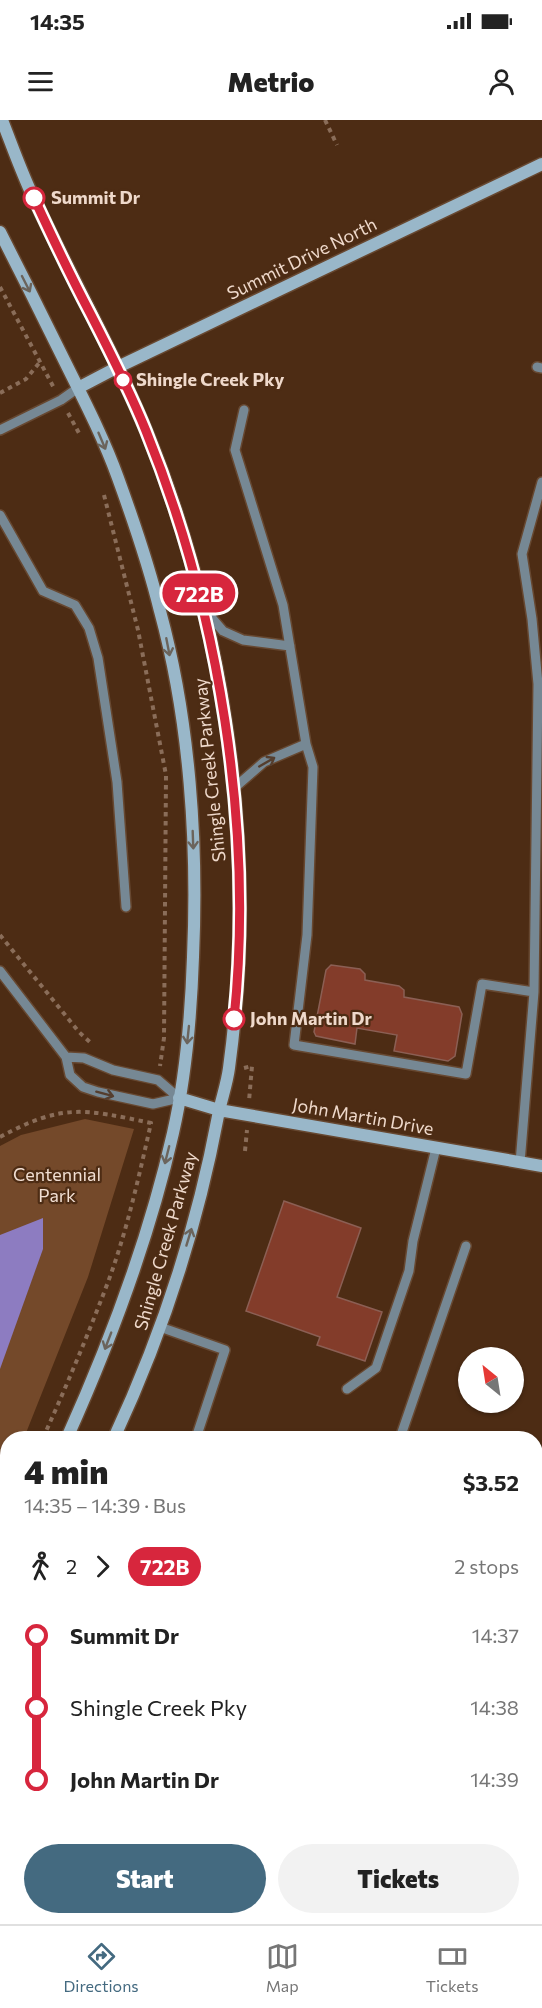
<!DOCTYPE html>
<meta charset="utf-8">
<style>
body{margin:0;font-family:Commissioner,sans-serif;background:#f2f2f2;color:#222;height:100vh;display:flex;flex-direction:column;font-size:22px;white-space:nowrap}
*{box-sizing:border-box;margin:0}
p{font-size:20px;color:#767676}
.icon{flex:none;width:33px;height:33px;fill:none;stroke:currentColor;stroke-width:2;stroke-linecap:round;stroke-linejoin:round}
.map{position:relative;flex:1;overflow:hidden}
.details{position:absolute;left:0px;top:1311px;width:543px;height:494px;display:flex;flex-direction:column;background:#fff;border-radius:24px 24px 0 0;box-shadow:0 2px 4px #0004}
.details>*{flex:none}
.badge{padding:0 12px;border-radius:20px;font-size:21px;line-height:39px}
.needle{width:39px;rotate:330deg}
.fabs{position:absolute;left:458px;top:1227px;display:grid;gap:12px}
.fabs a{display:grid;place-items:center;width:66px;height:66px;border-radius:50%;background:#fff;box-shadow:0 2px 4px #0004;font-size:30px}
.map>.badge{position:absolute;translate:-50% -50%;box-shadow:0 0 0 3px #fff}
.legs{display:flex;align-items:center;gap:9px;height:66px;padding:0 24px;font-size:20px}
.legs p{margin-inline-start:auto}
.overview{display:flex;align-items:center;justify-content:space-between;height:102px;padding:0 24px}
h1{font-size:33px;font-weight:800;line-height:45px}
.button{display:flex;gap:12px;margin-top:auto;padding:12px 24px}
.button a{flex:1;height:69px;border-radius:36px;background:#446a80;color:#fff;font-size:24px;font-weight:800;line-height:69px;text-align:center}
.button a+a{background:#f2f2f2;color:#222}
ul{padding:0 24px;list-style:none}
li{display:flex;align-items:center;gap:21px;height:72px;font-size:22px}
li i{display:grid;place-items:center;width:9px;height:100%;margin:0 8px;background:currentColor}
li i::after{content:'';width:15px;height:15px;margin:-8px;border:4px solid;border-radius:50%;background:#fff}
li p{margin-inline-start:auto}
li:first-child i{background:linear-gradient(#0000 50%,currentColor 0)}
li:last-child i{background:linear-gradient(currentColor 50%,#0000 0)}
.status{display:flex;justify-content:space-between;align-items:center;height:42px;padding:0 30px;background:#fff;direction:ltr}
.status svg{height:16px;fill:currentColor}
header{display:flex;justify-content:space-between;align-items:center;height:78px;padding:0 24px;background:#fff;font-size:27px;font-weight:800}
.tabs{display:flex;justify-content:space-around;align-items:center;height:84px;border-top:2px solid #e0e0e0;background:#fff;font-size:16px;color:#767676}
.tabs a{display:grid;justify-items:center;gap:3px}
.tabs .current{color:#446a80}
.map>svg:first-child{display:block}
.green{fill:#74492a}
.water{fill:#8d7cc1}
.building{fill:#833c2a;stroke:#8b5f54;stroke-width:1.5}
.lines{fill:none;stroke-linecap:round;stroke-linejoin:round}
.lane-casing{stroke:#674831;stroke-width:12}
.secondary-casing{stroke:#674831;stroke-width:15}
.path{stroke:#8a6d59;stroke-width:4;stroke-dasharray:4.5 4.5;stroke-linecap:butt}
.lane{stroke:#768894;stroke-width:9}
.secondary{stroke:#99b7c9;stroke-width:12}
.oneway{stroke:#6b645c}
.oneway2{stroke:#553e2e}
.line-1-casing{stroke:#fff;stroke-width:14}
.line-1{stroke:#d7263d;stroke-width:9}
.stop-1-dot{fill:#fff;stroke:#d7263d;stroke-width:3}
.labels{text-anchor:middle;stroke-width:4.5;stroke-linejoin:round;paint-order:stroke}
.stop-label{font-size:18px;font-weight:bold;fill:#efd9cb;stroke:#4d2c14;text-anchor:start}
.street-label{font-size:18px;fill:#efd9cb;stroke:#4d2c14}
.park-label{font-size:18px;fill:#f2dfd3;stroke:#4d2c14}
</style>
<div class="status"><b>14:35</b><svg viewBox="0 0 49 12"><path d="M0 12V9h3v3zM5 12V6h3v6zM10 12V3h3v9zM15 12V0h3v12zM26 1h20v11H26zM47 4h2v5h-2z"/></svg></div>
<header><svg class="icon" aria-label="menu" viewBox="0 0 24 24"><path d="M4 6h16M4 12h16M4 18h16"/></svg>Metrio<svg class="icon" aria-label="person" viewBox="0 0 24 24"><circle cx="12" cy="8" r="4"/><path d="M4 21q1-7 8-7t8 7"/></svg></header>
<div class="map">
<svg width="542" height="1804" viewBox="0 0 542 1804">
<rect width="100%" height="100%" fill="#4d2c14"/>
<path class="green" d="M 85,999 L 134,1009 L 88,1157 L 24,1318 L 8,1318 L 7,1363 L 0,1387 L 0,1026 L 21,1015 Z"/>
<path class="water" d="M 43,1098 L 43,1129 L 0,1249 L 0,1115 Z"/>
<path class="building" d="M 331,845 L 360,849 L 365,854 L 365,860 L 399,866 L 404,870 L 404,877 L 459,887 L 462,894 L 455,936 L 448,941 L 394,931 L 397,915 L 357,908 L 355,924 L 316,916 L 314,912 L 326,850 Z
M 284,1081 L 361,1108 L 337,1177 L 382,1192 L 365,1241 L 317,1225 L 320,1217 L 246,1191 Z
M 53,1797 L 244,1797 L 243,1804 L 52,1804 Z"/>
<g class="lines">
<defs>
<path id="lane" d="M 537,247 L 542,248
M 244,290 L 235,330 L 283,485 L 306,624 L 313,647 L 307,815 L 294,925 L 466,954 L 482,864 L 534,872
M 0,310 L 61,280 L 78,268
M 0,395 L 43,471 L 75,485 L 89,508 L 98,538 L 117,662 L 126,787
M 205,490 L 223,511 L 243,520 L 290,526
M 233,669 L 264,642 L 306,624
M 0,851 L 66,937 L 70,955 L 83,967 L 98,972 L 153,984 L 179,978
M 66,937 L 84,938 L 113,950 L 158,960 L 179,978
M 520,1043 L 534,872 L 538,564 L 532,499 L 522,434 L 542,362
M 160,1207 L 225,1230 L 196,1318
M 347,1269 L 376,1248 L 409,1151 L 413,1121 L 436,1028
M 400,1318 L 466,1126
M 536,1409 L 542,1375
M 536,1410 L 542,1425
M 536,1441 L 542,1438
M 313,1804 L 314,1797"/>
<path id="secondary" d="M 2,0 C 13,28 23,57 36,83 C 79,173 129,260 163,354 C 231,542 256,750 229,948 C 227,964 221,980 218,996 C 197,1108 162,1215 114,1318
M 0,112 C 24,159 48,207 71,254 C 88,288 105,322 118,358 C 134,402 149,446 160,491 C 190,601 198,724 193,837 C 191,896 186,956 173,1013 C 149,1119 111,1220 67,1318
M 78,268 L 118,247 L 542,44
M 179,978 L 219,990 L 542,1046
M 0,1492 L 8,1469
M 0,1664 L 8,1632"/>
</defs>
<use href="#lane" class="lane-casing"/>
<use href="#secondary" class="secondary-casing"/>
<path class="path" d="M 325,0 L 337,25
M 0,167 L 54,268
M 0,273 L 26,259 L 40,242
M 68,293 L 80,315
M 104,375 L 138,510 L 166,655 L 164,918 L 160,946
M 0,815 L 79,912 L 92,924
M 244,948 L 252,946 L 249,981
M 0,1017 C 63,983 84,989 151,1003 C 139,1056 127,1111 108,1162 C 88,1215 66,1267 43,1318
M 245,1031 L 247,1010
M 0,1419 L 8,1400"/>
<use href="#lane" class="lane"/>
<use href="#secondary" class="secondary"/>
</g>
<defs><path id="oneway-shaft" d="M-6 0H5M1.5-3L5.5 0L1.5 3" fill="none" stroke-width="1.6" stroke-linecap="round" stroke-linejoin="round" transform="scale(1.5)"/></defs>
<g class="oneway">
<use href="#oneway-shaft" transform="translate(26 164) rotate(63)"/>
<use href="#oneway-shaft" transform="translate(102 321) rotate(67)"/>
<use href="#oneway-shaft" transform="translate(168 527) rotate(79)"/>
<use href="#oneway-shaft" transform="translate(193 720) rotate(88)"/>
<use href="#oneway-shaft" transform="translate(188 915) rotate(96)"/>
<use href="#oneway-shaft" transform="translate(167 1035) rotate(104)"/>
<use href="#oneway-shaft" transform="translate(189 1117) rotate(-73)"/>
<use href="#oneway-shaft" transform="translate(108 1221) rotate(111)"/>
</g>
<g class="oneway2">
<use href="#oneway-shaft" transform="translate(267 642) rotate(-30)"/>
<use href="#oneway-shaft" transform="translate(105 974) rotate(15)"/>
</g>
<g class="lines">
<defs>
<path id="line-1" d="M 34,78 C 52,117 70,155 90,193 C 110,232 130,271 146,311 C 219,491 254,707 234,899"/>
</defs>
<use href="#line-1" class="line-1-casing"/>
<use href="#line-1" class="line-1"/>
</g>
<g class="stop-1-dot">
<circle cx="34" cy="78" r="10"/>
<circle cx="123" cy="260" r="8"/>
<circle cx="234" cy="899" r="10"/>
</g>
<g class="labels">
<g class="stop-label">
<text x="51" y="84">Summit Dr</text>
<text x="136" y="266">Shingle Creek Pky</text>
<text x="250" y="905">John Martin Dr</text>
</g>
<g class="street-label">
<text transform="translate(302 139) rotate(-26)" y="6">Summit Drive North</text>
<text transform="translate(210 650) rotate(-96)" y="6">Shingle Creek Parkway</text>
<text transform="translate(363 997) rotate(10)" y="6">John Martin Drive</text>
<text transform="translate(166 1121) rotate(-74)" y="6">Shingle Creek Parkway</text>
</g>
<g class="park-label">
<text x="57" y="1061">Centennial<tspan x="57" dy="21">Park</tspan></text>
</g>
</g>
</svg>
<div class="fabs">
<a><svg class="needle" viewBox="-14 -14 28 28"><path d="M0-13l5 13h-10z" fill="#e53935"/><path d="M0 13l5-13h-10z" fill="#767676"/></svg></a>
</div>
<b class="badge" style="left:199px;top:473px;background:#d7263d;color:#fff">722B</b>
<section class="details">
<div class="overview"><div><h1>4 min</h1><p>14:35 – 14:39 · Bus</p></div><b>$3.52</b></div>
<div class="legs"><svg class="icon" aria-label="walk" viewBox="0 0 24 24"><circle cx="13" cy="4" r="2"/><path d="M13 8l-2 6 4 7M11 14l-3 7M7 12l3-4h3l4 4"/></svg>2<svg class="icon" aria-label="forward" viewBox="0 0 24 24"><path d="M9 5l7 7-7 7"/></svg><b class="badge" style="background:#d7263d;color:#fff">722B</b><p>2 stops</p></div>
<ul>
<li><i style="color:#d7263d"></i><b>Summit Dr</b><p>14:37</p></li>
<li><i style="color:#d7263d"></i><span>Shingle Creek Pky</span><p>14:38</p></li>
<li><i style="color:#d7263d"></i><b>John Martin Dr</b><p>14:39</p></li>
</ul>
<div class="button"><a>Start</a><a>Tickets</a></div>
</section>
</div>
<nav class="tabs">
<a class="current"><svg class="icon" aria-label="directions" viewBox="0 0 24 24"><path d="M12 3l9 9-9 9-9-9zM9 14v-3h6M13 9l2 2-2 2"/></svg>Directions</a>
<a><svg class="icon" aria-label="map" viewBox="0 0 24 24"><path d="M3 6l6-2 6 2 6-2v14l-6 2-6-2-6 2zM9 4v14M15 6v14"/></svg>Map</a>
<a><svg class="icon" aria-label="tickets" viewBox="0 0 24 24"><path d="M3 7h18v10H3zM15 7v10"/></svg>Tickets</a>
</nav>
